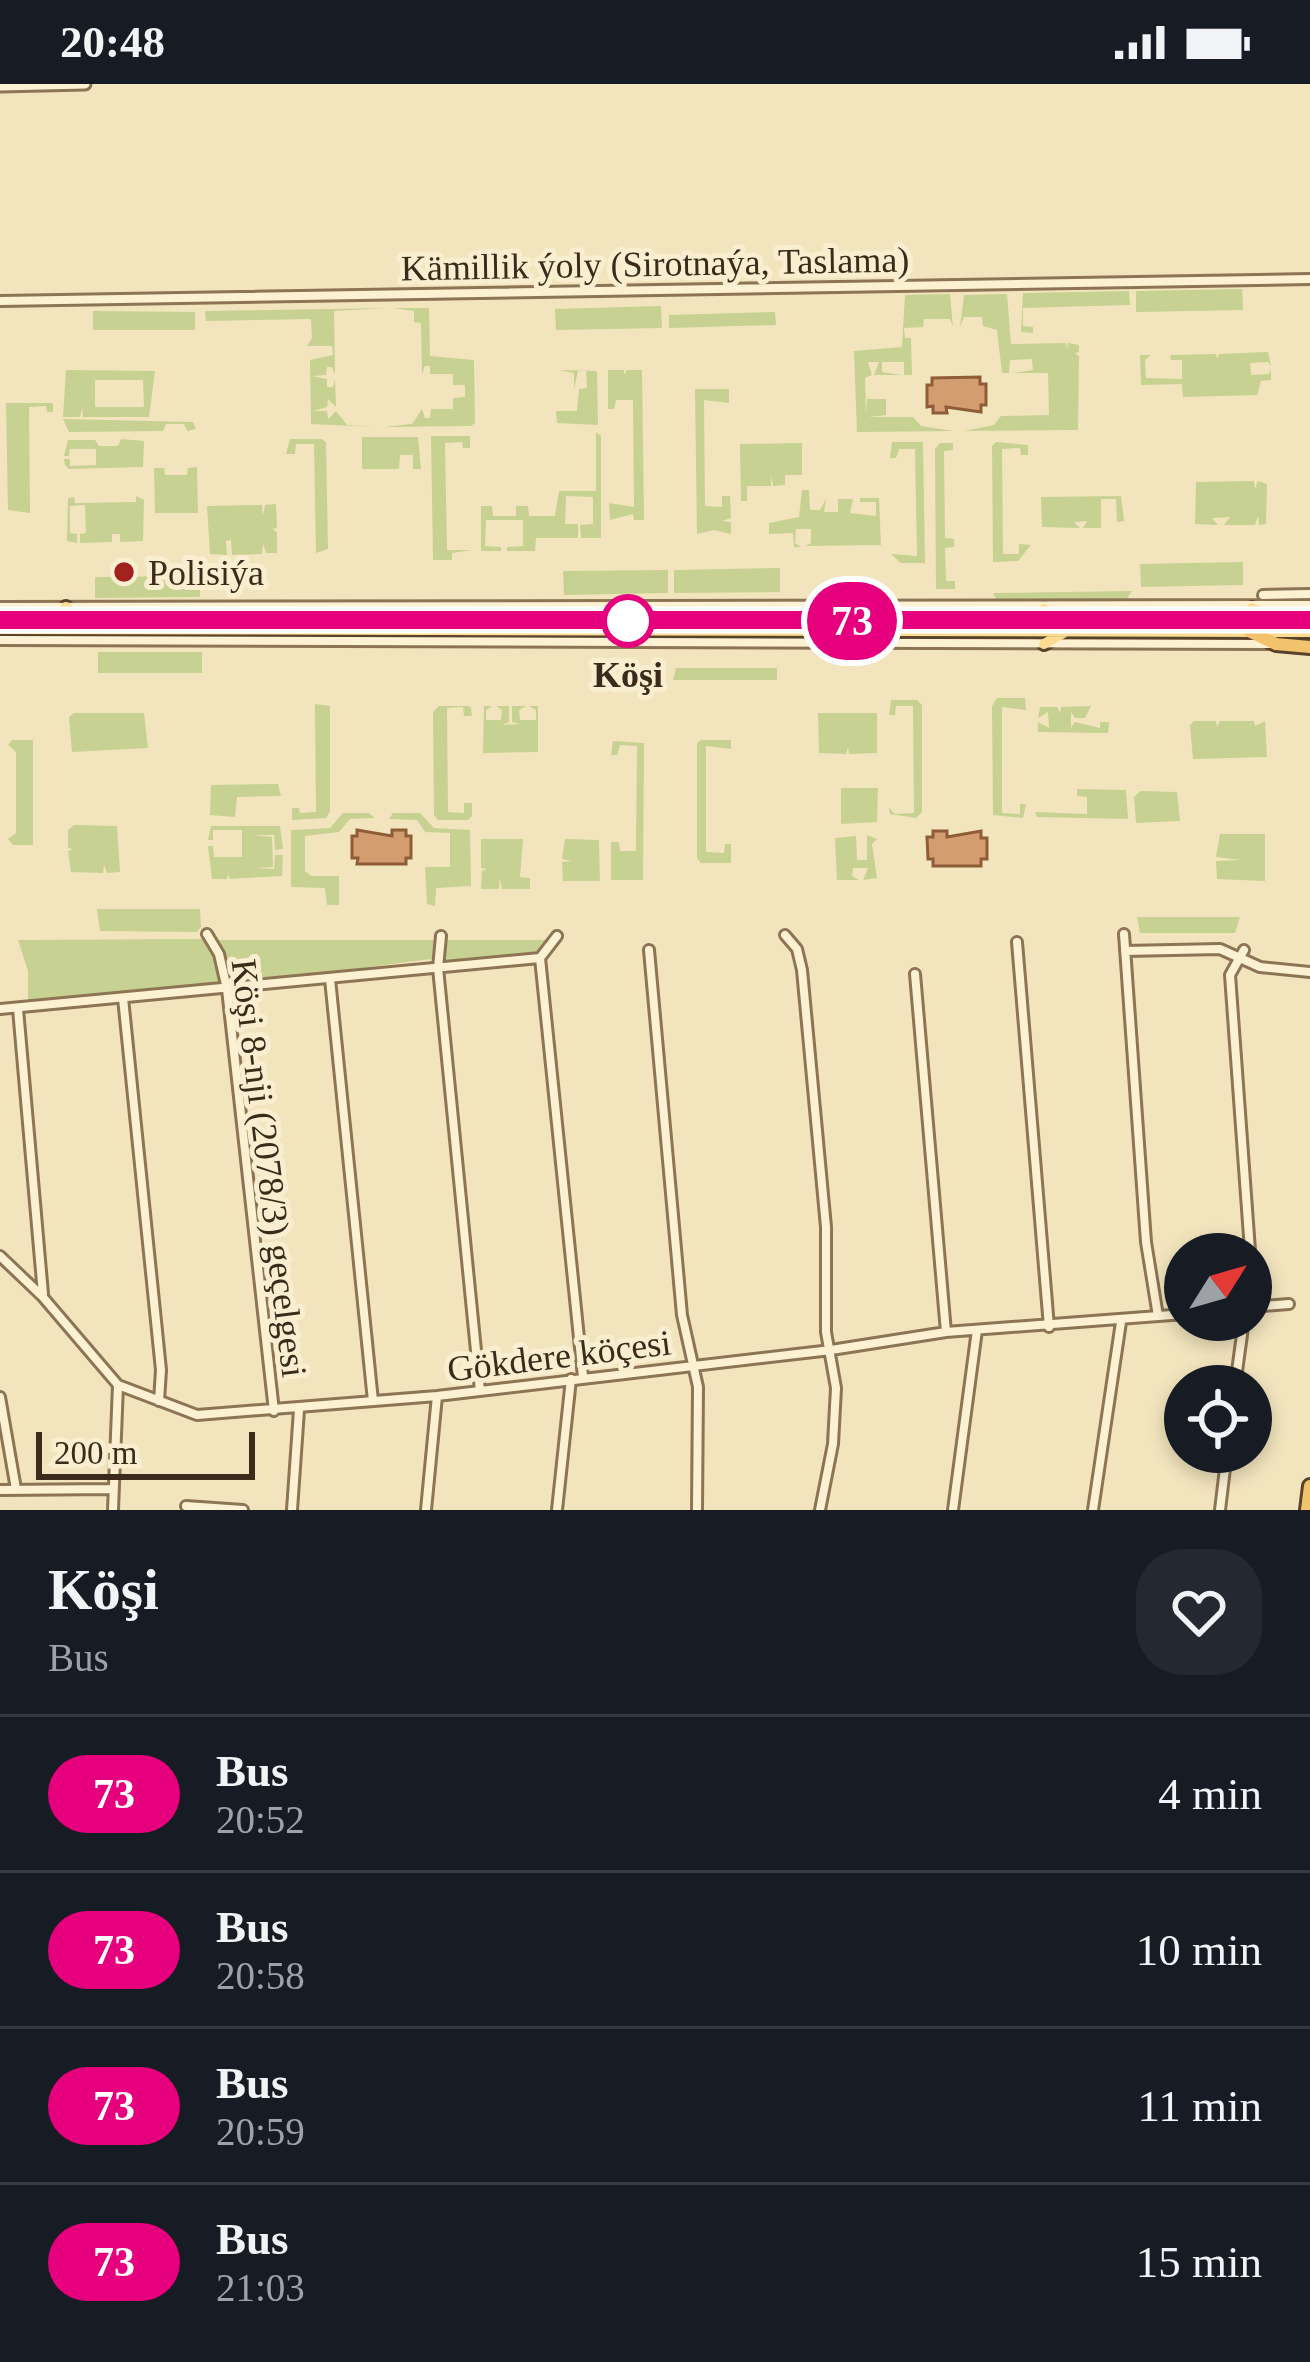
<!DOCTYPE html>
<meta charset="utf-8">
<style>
body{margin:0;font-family:Georgia,serif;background:#242831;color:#f1f3f6;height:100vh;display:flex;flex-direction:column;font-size:45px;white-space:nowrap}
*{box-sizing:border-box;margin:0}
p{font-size:39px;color:#9ea1a6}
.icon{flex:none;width:66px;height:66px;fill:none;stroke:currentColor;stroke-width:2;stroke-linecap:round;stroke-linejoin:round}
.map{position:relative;height:1426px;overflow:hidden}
.drawer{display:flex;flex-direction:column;background:#171b24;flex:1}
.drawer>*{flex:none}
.badge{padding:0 24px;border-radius:39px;font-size:42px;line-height:78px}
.needle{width:78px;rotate:53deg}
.fabs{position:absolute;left:1164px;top:1149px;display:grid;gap:24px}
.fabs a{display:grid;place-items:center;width:108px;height:108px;border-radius:50%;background:#171b24;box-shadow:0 6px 18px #0003;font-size:60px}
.scale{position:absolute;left:36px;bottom:30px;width:219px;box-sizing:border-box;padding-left:12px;border:6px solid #3a2b1b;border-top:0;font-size:33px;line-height:42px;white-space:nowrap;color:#3a2b1b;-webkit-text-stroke:9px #f9eecf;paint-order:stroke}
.map>.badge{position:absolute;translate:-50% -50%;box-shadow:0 0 0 6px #fff}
.round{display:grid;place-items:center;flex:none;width:126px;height:126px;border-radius:48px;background:#242831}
.summary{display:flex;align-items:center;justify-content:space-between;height:204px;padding:0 48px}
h1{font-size:57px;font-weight:800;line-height:90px}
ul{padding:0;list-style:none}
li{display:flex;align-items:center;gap:36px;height:156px;padding:0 48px;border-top:3px solid #363941}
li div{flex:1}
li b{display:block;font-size:45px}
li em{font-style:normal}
li .badge{min-width:132px;font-weight:700;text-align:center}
.status{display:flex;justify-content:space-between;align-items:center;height:84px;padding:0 60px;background:#171b24;direction:ltr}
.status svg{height:33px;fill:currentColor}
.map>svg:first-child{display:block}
.green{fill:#c7d191;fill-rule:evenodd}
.building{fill:#d49d70;stroke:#8e5d38;stroke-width:3}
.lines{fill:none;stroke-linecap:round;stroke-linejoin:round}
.minor-casing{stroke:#8c7455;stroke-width:14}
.tertiary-casing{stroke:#8c7455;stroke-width:15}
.primary-casing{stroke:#59422a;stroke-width:16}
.trunk-casing{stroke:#59422a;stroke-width:18}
.minor{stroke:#fcf1d2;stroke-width:8}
.tertiary{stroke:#fcf1d2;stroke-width:9}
.primary{stroke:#fadd92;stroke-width:10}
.trunk{stroke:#f2c26c;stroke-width:12}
.line-casing{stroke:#fff;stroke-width:27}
.line{stroke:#e6007e;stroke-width:18}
.poi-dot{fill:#a1231f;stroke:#f9eecf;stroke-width:4.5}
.stop-dot{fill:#fff;stroke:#e6007e;stroke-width:6}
.labels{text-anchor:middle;stroke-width:10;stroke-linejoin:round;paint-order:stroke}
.street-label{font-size:36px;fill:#3a2b1b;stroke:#f9eecf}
.poi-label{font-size:36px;fill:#3a2b1b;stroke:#f9eecf;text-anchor:start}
.stop-label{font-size:36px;font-weight:bold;fill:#3a2b1b;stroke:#f9eecf}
</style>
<div class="status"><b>20:48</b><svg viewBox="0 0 49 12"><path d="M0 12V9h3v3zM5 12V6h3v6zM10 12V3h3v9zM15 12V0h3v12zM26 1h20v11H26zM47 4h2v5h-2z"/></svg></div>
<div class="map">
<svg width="1310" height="1426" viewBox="0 0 1310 1426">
<rect width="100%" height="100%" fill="#f2e5be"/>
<path class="green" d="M 1242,205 L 1243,226 L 1136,228 L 1136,207 Z
M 1129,207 L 1130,221 L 1023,224 L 1023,242 L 1033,243 L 1033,249 L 1021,248 L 1023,209 Z
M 950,210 L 953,243 L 950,235 L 924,235 L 923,243 L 904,244 L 905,254 L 911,254 L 912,291 L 904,291 L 904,278 L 882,278 L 882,288 L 902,291 L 874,291 L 879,278 L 868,278 L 872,291 L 865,294 L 866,330 L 867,315 L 886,315 L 886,331 L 868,333 L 913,333 L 921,342 L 953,347 L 857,348 L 854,267 L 902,263 L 905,211 Z
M 1007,210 L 1011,260 L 1066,259 L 1067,265 L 1068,259 L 1079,261 L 1079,268 L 1075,269 L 1079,272 L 1078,346 L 964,347 L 994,341 L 1001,332 L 1049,331 L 1048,289 L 1012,289 L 1033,286 L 1032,275 L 1010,276 L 1009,289 L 1002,289 L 997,246 L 983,242 L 982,233 L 964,233 L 960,243 L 964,211 Z
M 661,222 L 662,244 L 556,246 L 555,225 Z
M 386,224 L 334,227 L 335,291 L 332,283 L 327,283 L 326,291 L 312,292 L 327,295 L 327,303 L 333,303 L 335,295 L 336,323 L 328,315 L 327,323 L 313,327 L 327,327 L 328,335 L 336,327 L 347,341 L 376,343 L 311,340 L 310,276 L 333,271 L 332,262 L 307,262 L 312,254 L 311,235 L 206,237 L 205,227 Z
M 393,224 L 429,224 L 430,272 L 474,276 L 475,339 L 471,342 L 383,343 L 412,340 L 422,325 L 425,334 L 430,334 L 431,325 L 453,325 L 453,314 L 465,313 L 465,301 L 453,301 L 453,290 L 430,290 L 430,282 L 425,282 L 422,290 L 421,239 L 414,238 L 414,227 Z
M 93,227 L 195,228 L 195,246 L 93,246 Z
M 775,228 L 776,241 L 669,244 L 669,231 Z
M 1268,268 L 1271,282 L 1268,278 L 1250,279 L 1251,291 L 1269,290 L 1271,285 L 1271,296 L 1261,297 L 1257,311 L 1183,313 L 1182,300 L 1141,301 L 1140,271 L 1151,271 L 1145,276 L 1146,294 L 1182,295 L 1182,276 L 1171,276 L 1170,271 L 1216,270 L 1217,275 L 1219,270 Z
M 66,286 L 155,287 L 149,333 L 83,333 L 82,324 L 80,333 L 63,333 ZM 95,296 L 143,296 L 144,323 L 95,323 Z
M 559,286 L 597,287 L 598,341 L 557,339 L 556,327 L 577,327 L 579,305 L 587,304 L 586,287 L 578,287 L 574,305 L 574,289 Z
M 608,286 L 624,286 L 624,291 L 627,286 L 642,286 L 644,436 L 634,436 L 633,430 L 610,436 L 609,419 L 634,423 L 633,316 L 616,316 L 614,325 L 608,325 Z
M 695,305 L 729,305 L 729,319 L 704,316 L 705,422 L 722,423 L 722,412 L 730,412 L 731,434 L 722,437 L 731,438 L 731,450 L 714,446 L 697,450 Z
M 6,319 L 53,319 L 53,328 L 47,328 L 46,322 L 29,323 L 30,429 L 8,426 Z
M 63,335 L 193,338 L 196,345 L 187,347 L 184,340 L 166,340 L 163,347 L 69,348 Z
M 596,348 L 601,352 L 601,454 L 581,454 L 580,441 L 593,440 L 593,413 L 566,412 L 565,440 L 578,440 L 578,454 L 536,454 L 535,467 L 507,467 L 507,463 L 523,462 L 523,436 L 486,436 L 485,462 L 501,463 L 501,467 L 481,467 L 481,422 L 492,422 L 493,432 L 516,432 L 516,422 L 528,422 L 529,432 L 555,432 L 559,407 L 596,407 Z
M 431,352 L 470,352 L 470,364 L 463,364 L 462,358 L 445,359 L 447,466 L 472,466 L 452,469 L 452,476 L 433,476 Z
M 418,353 L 421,385 L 413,385 L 413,371 L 400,371 L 399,385 L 362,385 L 362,353 Z
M 121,355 L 144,357 L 143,383 L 69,385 L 65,381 L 64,375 L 70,375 L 70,382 L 96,381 L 96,365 L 70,365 L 69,372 L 64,372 L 68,356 L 95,356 L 99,362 L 118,362 Z
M 290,355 L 322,355 L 326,359 L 328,465 L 316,469 L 314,360 L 296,360 L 295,370 L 286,370 Z
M 892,358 L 923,358 L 925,479 L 901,479 L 891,470 L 917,472 L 915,365 L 899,365 L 896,374 L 890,374 Z
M 996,358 L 1028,361 L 1028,371 L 1021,371 L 1020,364 L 1002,365 L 1003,470 L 1019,470 L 1019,460 L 1031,461 L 1018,477 L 993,478 L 992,362 Z
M 802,359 L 802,391 L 785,391 L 785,401 L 773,402 L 771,391 L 771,402 L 747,402 L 747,417 L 741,417 L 740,360 Z
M 940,359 L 953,359 L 953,366 L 944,367 L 945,454 L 954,455 L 954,463 L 945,464 L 946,497 L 955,497 L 955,505 L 936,505 L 935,365 Z
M 197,383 L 198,429 L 155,429 L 154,384 L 164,384 L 165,391 L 187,391 L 188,384 Z
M 1254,397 L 1255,405 L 1258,397 L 1267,400 L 1266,440 L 1259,441 L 1258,432 L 1255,441 L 1224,441 L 1230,433 L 1212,434 L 1218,441 L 1195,440 L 1196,398 Z
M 802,406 L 809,406 L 810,426 L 820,426 L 826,415 L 824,428 L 838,428 L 838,415 L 853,415 L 850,429 L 876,432 L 876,418 L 860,418 L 860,414 L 879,414 L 881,461 L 805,462 L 811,459 L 811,445 L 796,445 L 795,459 L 801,463 L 794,463 L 793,449 L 769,450 L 769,439 L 799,433 Z
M 136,412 L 144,416 L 143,457 L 120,458 L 120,450 L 112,450 L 112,458 L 80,459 L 80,450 L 86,449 L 85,421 L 70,422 L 70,449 L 77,450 L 77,459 L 67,457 L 68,414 L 74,413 L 75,419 L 136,418 Z
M 1121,412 L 1124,437 L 1117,438 L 1116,415 L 1101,415 L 1101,444 L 1083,444 L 1087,437 L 1074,438 L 1080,444 L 1042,443 L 1041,413 Z
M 276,420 L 277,444 L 272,445 L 277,448 L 277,469 L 266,469 L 263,460 L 262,470 L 232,471 L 231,456 L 226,457 L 227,471 L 210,470 L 207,422 L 262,421 L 263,432 L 265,421 Z
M 1243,478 L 1243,501 L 1141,503 L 1140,480 Z
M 780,484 L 780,508 L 674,509 L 674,486 Z
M 668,486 L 668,509 L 564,511 L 563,487 Z
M 200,492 L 200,513 L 95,514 L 95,493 Z
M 1132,507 L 1124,519 L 998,519 L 993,509 Z
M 98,568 L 202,568 L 202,589 L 98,589 Z
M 676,584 L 777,584 L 777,596 L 673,596 Z
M 997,614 L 1025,614 L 1026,626 L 1002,623 L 1002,729 L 1020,730 L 1020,720 L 1026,720 L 1023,734 L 993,731 L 992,622 Z
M 891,616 L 917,616 L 922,621 L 922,728 L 916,734 L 890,730 L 889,724 L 895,730 L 914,729 L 913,622 L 896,622 L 895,631 L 889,631 Z
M 315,620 L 330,622 L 330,727 L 326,734 L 292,736 L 292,724 L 299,724 L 300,729 L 316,728 Z
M 439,622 L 469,622 L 471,624 L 472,632 L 464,632 L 463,623 L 447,624 L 448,728 L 464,729 L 464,719 L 472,719 L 472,732 L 468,736 L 438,736 L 434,731 L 433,628 Z
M 484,622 L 492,622 L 486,626 L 486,636 L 501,636 L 502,626 L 496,622 L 509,622 L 509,638 L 502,641 L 520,640 L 512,638 L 512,622 L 526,622 L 519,626 L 520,636 L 536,636 L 536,626 L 529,622 L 538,622 L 538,668 L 483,669 Z
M 1091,622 L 1085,634 L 1075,634 L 1071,628 L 1071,644 L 1075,638 L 1100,644 L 1100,638 L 1109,638 L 1108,649 L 1038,648 L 1038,638 L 1049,644 L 1048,628 L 1038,634 L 1040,623 L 1057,623 L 1060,629 L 1061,623 Z
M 74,629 L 144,629 L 148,664 L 72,668 L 69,633 Z
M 818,629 L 877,629 L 877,669 L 849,670 L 848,663 L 846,670 L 819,669 Z
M 1194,637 L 1216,637 L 1217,643 L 1220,637 L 1254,637 L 1255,642 L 1265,637 L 1267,673 L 1193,675 L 1190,641 Z
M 12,656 L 33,656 L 33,761 L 13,761 L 8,755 L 16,749 L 16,668 L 8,661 Z
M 701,656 L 731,656 L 731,665 L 706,662 L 706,768 L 724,769 L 725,760 L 731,760 L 731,779 L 701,779 L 697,774 L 697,659 Z
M 613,657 L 644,659 L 643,796 L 611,796 L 611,758 L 619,758 L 620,767 L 636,767 L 637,662 L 620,661 L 617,671 L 611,671 Z
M 278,700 L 281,712 L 237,713 L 235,733 L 210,731 L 211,701 Z
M 841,704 L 878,704 L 877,738 L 841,740 Z
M 1077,705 L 1126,706 L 1128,735 L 1037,733 L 1035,728 L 1087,730 L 1087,713 L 1077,712 Z
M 1140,707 L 1177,708 L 1180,737 L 1136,739 L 1134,713 Z
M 343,729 L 369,729 L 375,734 L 350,735 L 339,748 L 305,752 L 305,787 L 311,792 L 339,792 L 339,821 L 327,821 L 325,804 L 291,803 L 291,746 L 330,744 Z
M 393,729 L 420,729 L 434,744 L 470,746 L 471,802 L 436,804 L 435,822 L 427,820 L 425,783 L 450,783 L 450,749 L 425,748 L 417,736 L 389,735 Z
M 74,741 L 117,742 L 120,788 L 107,789 L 104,781 L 103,789 L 71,788 L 68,767 L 73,765 L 68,764 L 68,746 Z
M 211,742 L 280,742 L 283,765 L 275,766 L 274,751 L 253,751 L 272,753 L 273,783 L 253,784 L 274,785 L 275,771 L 283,771 L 282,792 L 230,795 L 228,790 L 227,795 L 212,795 L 208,762 L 213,762 L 214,773 L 242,773 L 242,746 L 213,746 L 213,756 L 208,756 Z
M 1220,750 L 1265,750 L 1265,797 L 1217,795 L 1216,777 L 1241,776 L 1216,773 Z
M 867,751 L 877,755 L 872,760 L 877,794 L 863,796 L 868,784 L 853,784 L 852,792 L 859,796 L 837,796 L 835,754 L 856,752 L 857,776 L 867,776 Z
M 481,755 L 523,755 L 520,793 L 530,794 L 530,805 L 502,805 L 500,794 L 499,805 L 481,805 L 482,787 L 487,785 L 481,784 Z
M 565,755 L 599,756 L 600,797 L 563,797 L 562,778 L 572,777 L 562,775 Z
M 97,825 L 200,825 L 201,843 L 197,848 L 100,847 Z
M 1137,833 L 1240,833 L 1235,849 L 1140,849 Z
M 208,855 L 223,900 L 28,919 L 28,887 L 18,856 Z
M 216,856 L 437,856 L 438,874 L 233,901 Z
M 446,856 L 550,856 L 543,867 L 443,877 Z"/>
<path class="building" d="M 980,293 L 980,300 L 986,300 L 986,321 L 981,321 L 981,328 L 946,323 L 947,329 L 933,329 L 933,322 L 927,323 L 927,301 L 932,301 L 932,294 Z
M 357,746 L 392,752 L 392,746 L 406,746 L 406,752 L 411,752 L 411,774 L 406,774 L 406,780 L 357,780 L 358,774 L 352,774 L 352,752 L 357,752 Z
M 933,747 L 947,747 L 947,753 L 981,747 L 981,754 L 987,754 L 987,775 L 981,775 L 981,782 L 933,782 L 933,775 L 928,775 L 927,753 L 933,753 Z"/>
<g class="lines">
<defs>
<path id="minor" d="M 0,217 L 1310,195
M 1263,511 L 1310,510
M 0,523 L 1310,521
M 0,556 L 1270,560
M 207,850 L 219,870 L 227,905 L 274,1327
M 1124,850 L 1146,1158 L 1158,1232
M 785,851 L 797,865 L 802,886 L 826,1143 L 826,1248 L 836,1304 L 833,1360 L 820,1426
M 441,852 L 438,884 L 480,1307
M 1017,858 L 1049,1243
M 649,866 L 682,1231 L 698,1303 L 697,1426
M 1244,866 L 1230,891 L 1251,1180
M 1125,867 L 1220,865 L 1260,883 L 1310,888
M 540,874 L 583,1293
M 915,890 L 946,1248
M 330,895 L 373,1317
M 123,914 L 161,1286 L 159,1317
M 0,925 L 540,874 L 557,852
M 18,925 L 43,1210
M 0,1172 L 42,1212 L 118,1301 L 197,1331 L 437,1312 L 831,1266 L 946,1248 L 1185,1230
M 1251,1223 L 1289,1220
M 1235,1302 L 1244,1236
M 0,1313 L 16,1405
M 0,1406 L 111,1405
M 186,1422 L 243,1426
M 113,1426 L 118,1301
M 292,1426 L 299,1326
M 426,1426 L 437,1312
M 557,1426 L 571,1295
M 953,1426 L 977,1246
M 1093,1426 L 1121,1238
M 1220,1426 L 1227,1368"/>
<path id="tertiary" d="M 0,2 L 85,0"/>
<path id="primary" d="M 66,523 L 78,536
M 1252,524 L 1275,535
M 1044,525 L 1063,536
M 0,536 L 1310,536
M 0,545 L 1310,548
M 1044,560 L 1067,547"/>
<path id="trunk" d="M 1249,547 L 1276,560 L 1310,563
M 1307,1426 L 1310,1402"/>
</defs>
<use href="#minor" class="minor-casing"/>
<use href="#tertiary" class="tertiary-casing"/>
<use href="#primary" class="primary-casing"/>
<use href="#trunk" class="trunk-casing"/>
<use href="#minor" class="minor"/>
<use href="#tertiary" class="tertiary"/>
<use href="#primary" class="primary"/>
<use href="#trunk" class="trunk"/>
</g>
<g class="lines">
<defs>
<path id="line" d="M 0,536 L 1310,536"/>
</defs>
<use href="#line" class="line-casing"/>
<use href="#line" class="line"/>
</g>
<circle class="poi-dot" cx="124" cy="488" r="12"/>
<circle class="stop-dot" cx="628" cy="537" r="24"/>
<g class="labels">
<g class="street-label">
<text transform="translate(655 179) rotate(-1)" y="13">Kämillik ýoly (Sirotnaýa, Taslama)</text>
<text transform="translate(270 1084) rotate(83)" y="13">Köşi 8-nji (2078/3) geçelgesi</text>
<text transform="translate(559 1271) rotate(-7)" y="13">Gökdere köçesi</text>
</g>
<g class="poi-label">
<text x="148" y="501">Polisiýa</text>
</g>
<g class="stop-label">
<text x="628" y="603">Köşi</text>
</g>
</g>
</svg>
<div class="fabs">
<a><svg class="needle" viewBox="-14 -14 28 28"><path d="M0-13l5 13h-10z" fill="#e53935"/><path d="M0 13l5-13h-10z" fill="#9ea1a6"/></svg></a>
<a><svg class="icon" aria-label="locate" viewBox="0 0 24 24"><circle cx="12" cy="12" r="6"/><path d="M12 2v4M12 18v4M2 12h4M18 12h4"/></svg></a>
</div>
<div class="scale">200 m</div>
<b class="badge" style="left:852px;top:537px;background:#e6007e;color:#fff">73</b>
</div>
<section class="drawer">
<div class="summary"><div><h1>Köşi</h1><p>Bus</p></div><a class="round"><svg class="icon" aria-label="heart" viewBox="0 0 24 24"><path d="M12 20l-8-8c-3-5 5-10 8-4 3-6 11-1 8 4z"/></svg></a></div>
<ul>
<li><span class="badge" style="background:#e6007e;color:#fff">73</span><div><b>Bus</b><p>20:52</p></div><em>4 min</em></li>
<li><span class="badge" style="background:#e6007e;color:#fff">73</span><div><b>Bus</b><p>20:58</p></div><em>10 min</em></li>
<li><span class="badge" style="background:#e6007e;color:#fff">73</span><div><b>Bus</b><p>20:59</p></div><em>11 min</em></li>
<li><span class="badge" style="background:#e6007e;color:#fff">73</span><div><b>Bus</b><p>21:03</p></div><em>15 min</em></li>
</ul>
</section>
